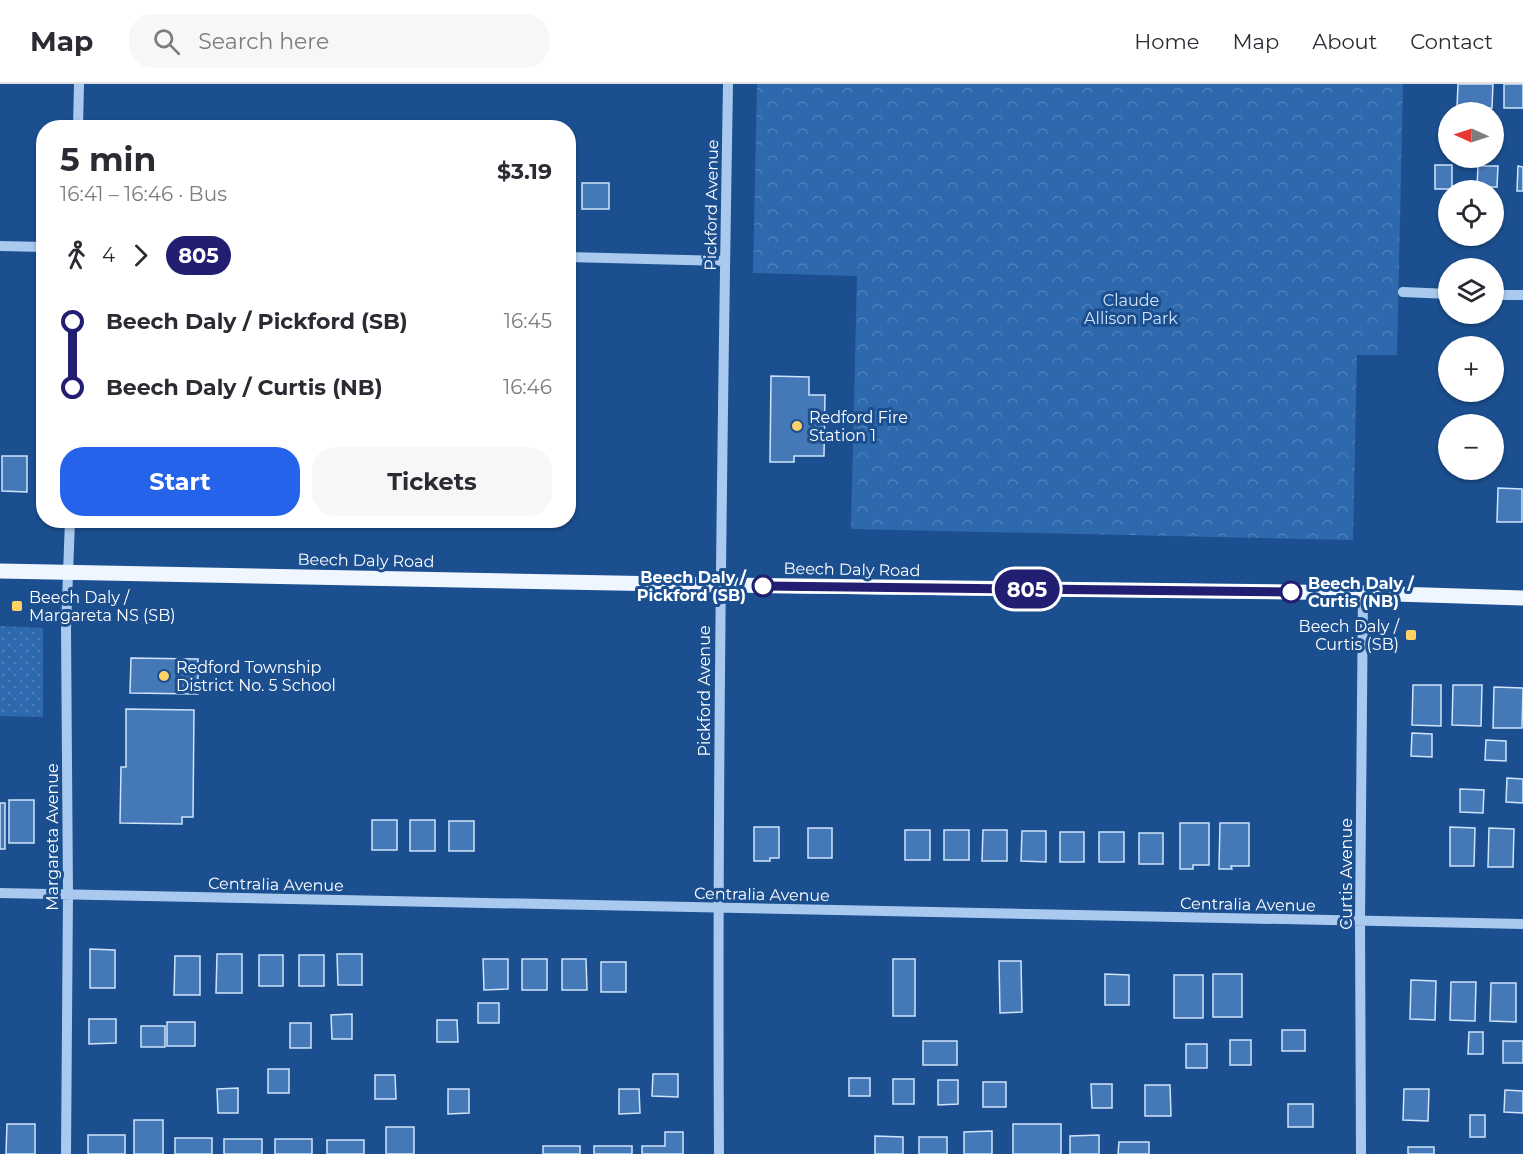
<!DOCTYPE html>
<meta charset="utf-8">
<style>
body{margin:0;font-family:Montserrat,sans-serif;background:#f7f7f7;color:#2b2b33;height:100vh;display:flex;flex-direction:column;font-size:22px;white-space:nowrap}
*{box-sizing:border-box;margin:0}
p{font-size:20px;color:#7c7c81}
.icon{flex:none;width:33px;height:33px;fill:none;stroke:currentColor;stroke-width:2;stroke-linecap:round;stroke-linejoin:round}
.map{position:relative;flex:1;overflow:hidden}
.details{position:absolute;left:36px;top:36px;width:540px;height:408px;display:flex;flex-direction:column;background:#fff;border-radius:24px;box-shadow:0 2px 4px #0004}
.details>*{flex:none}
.badge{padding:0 12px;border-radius:20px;font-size:21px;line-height:39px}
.needle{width:39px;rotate:273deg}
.tools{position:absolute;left:1438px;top:18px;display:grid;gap:12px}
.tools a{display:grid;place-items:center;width:66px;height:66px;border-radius:50%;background:#fff;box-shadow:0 2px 4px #0004;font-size:30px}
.map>.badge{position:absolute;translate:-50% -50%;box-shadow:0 0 0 3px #fff}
.legs{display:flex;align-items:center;gap:9px;height:66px;padding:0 24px;font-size:20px}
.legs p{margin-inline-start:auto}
.overview{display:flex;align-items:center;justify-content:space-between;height:102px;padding:0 24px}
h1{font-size:33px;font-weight:700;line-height:45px}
.cta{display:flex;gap:12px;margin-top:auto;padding:12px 24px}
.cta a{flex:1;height:69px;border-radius:24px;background:#2563eb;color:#fff;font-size:24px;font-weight:700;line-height:69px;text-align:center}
.cta a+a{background:#f7f7f7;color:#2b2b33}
ul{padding:0 24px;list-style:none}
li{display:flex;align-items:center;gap:21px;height:66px;font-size:22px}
li i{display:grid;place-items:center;width:9px;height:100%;margin:0 8px;background:currentColor}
li i::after{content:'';width:15px;height:15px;margin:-8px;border:4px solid;border-radius:50%;background:#fff}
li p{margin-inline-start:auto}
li:first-child i{background:linear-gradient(#0000 50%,currentColor 0)}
li:last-child i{background:linear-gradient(currentColor 50%,#0000 0)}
header{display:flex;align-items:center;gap:36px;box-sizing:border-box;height:84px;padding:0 30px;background:#fff;border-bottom:2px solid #e1e1e2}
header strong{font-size:28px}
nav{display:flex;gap:33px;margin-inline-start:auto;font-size:21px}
.search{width:420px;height:54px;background:#f7f7f7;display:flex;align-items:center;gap:15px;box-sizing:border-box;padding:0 21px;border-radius:24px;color:#7c7c81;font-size:22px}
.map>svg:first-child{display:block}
.park{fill:url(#park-crowns)}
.garden{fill:url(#garden-dots)}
.building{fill:#4478b7;stroke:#cfe3fa;stroke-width:1.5}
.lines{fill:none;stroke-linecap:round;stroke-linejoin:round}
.minor{stroke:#a9c9ee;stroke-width:10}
.major{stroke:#f0f6ff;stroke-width:15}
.line-1-casing{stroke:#fff;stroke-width:14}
.line-1{stroke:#221e72;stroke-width:9}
.poi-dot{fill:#ffd166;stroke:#1b4f8f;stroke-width:2}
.stop-1-dot{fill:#fff;stroke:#221e72;stroke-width:3}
.labels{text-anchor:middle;stroke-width:6;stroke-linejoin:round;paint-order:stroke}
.street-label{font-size:16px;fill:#fff;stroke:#1b4f8f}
.park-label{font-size:16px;fill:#cfe3fa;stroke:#1b4f8f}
.poi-label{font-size:16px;fill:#fff;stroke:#1b4f8f;text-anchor:start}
.stop-label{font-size:16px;font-weight:bold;fill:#fff;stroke:#1b4f8f;text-anchor:end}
</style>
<header>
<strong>Map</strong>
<div class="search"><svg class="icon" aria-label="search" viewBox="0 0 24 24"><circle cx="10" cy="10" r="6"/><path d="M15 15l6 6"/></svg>Search here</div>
<nav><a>Home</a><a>Map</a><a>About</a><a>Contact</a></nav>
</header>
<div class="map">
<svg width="1523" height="1070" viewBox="0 0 1523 1070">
<defs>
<pattern id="park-crowns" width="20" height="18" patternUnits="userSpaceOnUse" patternTransform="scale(1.5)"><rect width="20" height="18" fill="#2e69ad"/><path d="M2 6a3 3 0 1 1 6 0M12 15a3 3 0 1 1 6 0" fill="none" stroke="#4d80b9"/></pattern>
<pattern id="garden-dots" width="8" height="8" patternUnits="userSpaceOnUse" patternTransform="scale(1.5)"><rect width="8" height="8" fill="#2e69ad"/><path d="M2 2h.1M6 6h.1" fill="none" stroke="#4d80b9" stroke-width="1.8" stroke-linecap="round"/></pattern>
</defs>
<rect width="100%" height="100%" fill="#1b4f8f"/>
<path class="park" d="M 757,0 L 1403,0 L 1397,271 L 1357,271 L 1353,456 L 851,445 L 857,192 L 753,189 Z"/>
<path class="garden" d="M 0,542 L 43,544 L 43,633 L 0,632 Z"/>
<path class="building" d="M 1458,0 L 1493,0 L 1492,24 L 1457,23 Z
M 1504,0 L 1523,0 L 1523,24 L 1504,24 Z
M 1435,81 L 1452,81 L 1452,105 L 1435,105 Z
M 1478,82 L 1498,82 L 1497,103 L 1477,103 Z
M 1518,82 L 1523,83 L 1523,107 L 1517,107 Z
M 582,99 L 609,99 L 609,125 L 582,125 Z
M 771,292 L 809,293 L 809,311 L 825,311 L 824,372 L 794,372 L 794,378 L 770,378 Z
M 2,372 L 27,372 L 27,408 L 2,407 Z
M 1498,404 L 1522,405 L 1522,438 L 1497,438 Z
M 131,574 L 198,575 L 198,610 L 130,609 Z
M 1413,601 L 1441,601 L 1441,642 L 1412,641 Z
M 1453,601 L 1482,601 L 1481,642 L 1452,641 Z
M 1494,603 L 1523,604 L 1522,644 L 1493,644 Z
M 126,625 L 194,626 L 193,733 L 182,733 L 182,740 L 120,739 L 121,683 L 126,683 Z
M 1412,649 L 1432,650 L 1432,673 L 1411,672 Z
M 1486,656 L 1506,657 L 1506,677 L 1485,676 Z
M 1507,694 L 1523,695 L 1523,719 L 1506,718 Z
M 1460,705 L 1484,706 L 1483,729 L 1460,728 Z
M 9,716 L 34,716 L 34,759 L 9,759 Z
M 0,719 L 5,719 L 5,765 L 0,765 Z
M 372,736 L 397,736 L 397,766 L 372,766 Z
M 410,736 L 435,736 L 435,767 L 410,767 Z
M 449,737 L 474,737 L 474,767 L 449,767 Z
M 1180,739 L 1209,739 L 1209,781 L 1193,781 L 1193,785 L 1180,785 Z
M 1220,739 L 1249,739 L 1249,782 L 1231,782 L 1232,785 L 1219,785 Z
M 754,743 L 779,743 L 779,774 L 770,774 L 770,777 L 754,777 Z
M 1450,743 L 1475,744 L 1474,782 L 1450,782 Z
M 808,744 L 832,744 L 832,774 L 808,774 Z
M 1489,744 L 1514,745 L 1513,783 L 1488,783 Z
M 905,746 L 930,746 L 930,776 L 905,776 Z
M 944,746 L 969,746 L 969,776 L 944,776 Z
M 983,746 L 1007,746 L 1007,777 L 982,777 Z
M 1022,747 L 1046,747 L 1046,778 L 1021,777 Z
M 1060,748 L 1084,748 L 1084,778 L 1060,778 Z
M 1099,748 L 1124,748 L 1124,778 L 1099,778 Z
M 1139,749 L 1163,749 L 1163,780 L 1139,780 Z
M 90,865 L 115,866 L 115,904 L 90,904 Z
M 217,870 L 242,870 L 242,909 L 216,909 Z
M 337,870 L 362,870 L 362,901 L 338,901 Z
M 259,871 L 283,871 L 283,902 L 259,902 Z
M 299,871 L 324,871 L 324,902 L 299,902 Z
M 175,872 L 200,872 L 200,911 L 174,911 Z
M 483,875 L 508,875 L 508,905 L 484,906 Z
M 522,875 L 547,875 L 547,906 L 522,906 Z
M 562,875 L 586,875 L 587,906 L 562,906 Z
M 893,875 L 915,875 L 915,932 L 893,932 Z
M 999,877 L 1021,877 L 1022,928 L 1000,929 Z
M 601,878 L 626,878 L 626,908 L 601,908 Z
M 1105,890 L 1129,891 L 1129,921 L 1105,921 Z
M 1213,890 L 1242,890 L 1242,933 L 1213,933 Z
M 1174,891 L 1203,891 L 1203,934 L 1174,934 Z
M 1411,896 L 1436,897 L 1435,936 L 1410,935 Z
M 1451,898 L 1476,898 L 1475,937 L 1450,936 Z
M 1491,899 L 1516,899 L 1516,938 L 1490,937 Z
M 478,919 L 499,919 L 499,939 L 478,939 Z
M 352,930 L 352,955 L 332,955 L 331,931 Z
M 89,935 L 116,935 L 116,959 L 89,960 Z
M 437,936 L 457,936 L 458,958 L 437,958 Z
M 167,938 L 195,938 L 195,962 L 167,962 Z
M 290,939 L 311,939 L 311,964 L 290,964 Z
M 141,942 L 165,942 L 165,963 L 141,963 Z
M 1282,946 L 1305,946 L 1305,967 L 1282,967 Z
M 1469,948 L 1483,948 L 1483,970 L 1468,970 Z
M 1230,956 L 1251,956 L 1251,981 L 1230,981 Z
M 923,957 L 957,957 L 957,981 L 923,981 Z
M 1503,957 L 1523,957 L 1523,979 L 1503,979 Z
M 1186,960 L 1207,960 L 1207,984 L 1186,984 Z
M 268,985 L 289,985 L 289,1009 L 268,1009 Z
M 653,990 L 678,990 L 678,1013 L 652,1012 Z
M 375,991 L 395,991 L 396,1015 L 375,1015 Z
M 849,994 L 870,994 L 870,1012 L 849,1012 Z
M 893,995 L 914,995 L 914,1020 L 893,1020 Z
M 938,996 L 958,996 L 958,1020 L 938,1021 Z
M 983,998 L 1006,998 L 1006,1023 L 983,1023 Z
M 1091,1000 L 1112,1000 L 1112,1024 L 1092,1024 Z
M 1145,1001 L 1170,1001 L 1171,1032 L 1145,1032 Z
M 238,1004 L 238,1029 L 218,1029 L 217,1005 Z
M 448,1005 L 469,1005 L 469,1029 L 448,1030 Z
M 619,1005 L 639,1005 L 640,1029 L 619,1030 Z
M 1404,1005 L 1429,1005 L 1428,1037 L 1403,1036 Z
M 1505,1006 L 1523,1007 L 1523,1029 L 1504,1028 Z
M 1288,1020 L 1313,1020 L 1313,1043 L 1288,1043 Z
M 1470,1031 L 1485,1031 L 1485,1053 L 1470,1053 Z
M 134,1036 L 163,1036 L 163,1070 L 134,1070 Z
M 7,1040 L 35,1040 L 35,1070 L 6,1070 Z
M 1013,1040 L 1061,1040 L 1061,1070 L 1013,1070 Z
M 386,1043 L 414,1043 L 414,1070 L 386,1070 Z
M 992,1047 L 992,1070 L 964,1070 L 964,1048 Z
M 665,1048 L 683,1048 L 683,1070 L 642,1070 L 642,1062 L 665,1062 Z
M 88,1051 L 125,1051 L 125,1070 L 88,1070 Z
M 1099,1051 L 1099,1070 L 1070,1070 L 1070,1052 Z
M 875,1052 L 903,1053 L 903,1070 L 875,1070 Z
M 919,1053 L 947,1053 L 947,1070 L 919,1070 Z
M 175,1054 L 212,1054 L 212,1070 L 175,1070 Z
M 224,1055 L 262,1055 L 262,1070 L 224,1070 Z
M 275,1055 L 312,1055 L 312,1070 L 275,1070 Z
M 327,1056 L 364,1056 L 364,1070 L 327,1070 Z
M 1119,1058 L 1149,1058 L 1149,1070 L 1118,1070 Z
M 543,1062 L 580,1062 L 580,1070 L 543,1070 Z
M 594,1062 L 632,1062 L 632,1070 L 594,1070 Z
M 1408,1063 L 1434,1063 L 1434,1070 L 1408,1070 Z"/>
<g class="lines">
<path class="minor" d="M 78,44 L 79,0
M 0,162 L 44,163
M 568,173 L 725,177
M 1403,208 L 1449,210
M 1494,211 L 1523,211
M 0,809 L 1523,840
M 66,1070 L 68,810 L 66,544 L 70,436
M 719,1070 C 717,713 722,357 728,0
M 1361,1070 L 1360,837 L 1363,509"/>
<path class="major" d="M 0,487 L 720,501 L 1363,509 L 1523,514"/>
</g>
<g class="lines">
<defs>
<path id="line-1" d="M 763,502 L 1291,508"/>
</defs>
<use href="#line-1" class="line-1-casing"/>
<use href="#line-1" class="line-1"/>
</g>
<g class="poi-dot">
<circle cx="797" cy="342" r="6"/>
<rect x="11" y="516" width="12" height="12" rx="3"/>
<rect x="1405" y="545" width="12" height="12" rx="3"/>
<circle cx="164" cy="592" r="6"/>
</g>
<g class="stop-1-dot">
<circle cx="763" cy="502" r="10"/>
<circle cx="1291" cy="508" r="10"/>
</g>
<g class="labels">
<g class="street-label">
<text transform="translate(711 121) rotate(-89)" y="6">Pickford Avenue</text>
<text transform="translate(366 476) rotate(1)" y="6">Beech Daly Road</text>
<text transform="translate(852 485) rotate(1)" y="6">Beech Daly Road</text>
<text transform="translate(704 607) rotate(-90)" y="6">Pickford Avenue</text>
<text transform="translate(52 753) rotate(-90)" y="6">Margareta Avenue</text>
<text transform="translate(1346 790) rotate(-90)" y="6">Curtis Avenue</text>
<text transform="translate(276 800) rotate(1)" y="6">Centralia Avenue</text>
<text transform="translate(762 810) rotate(1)" y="6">Centralia Avenue</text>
<text transform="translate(1248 820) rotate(1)" y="6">Centralia Avenue</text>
</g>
<g class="park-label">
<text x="1131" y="222">Claude<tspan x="1131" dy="18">Allison Park</tspan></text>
</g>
<g class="poi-label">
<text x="809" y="339">Redford Fire<tspan x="809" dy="18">Station 1</tspan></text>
<text x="29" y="519">Beech Daly /<tspan x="29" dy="18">Margareta NS (SB)</tspan></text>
<text x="1399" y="548" text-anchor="end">Beech Daly /<tspan x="1399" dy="18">Curtis (SB)</tspan></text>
<text x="176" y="589">Redford Township<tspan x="176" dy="18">District No. 5 School</tspan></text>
</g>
<g class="stop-label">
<text x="746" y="499">Beech Daly /<tspan x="746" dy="18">Pickford (SB)</tspan></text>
<text x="1308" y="505" text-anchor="start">Beech Daly /<tspan x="1308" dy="18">Curtis (NB)</tspan></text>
</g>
</g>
</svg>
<div class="tools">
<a><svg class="needle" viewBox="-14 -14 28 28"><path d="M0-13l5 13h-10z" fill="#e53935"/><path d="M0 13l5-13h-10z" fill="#7c7c81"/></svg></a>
<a><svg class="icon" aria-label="locate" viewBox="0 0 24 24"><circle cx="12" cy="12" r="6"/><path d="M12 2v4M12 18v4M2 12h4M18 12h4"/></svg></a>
<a><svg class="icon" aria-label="layers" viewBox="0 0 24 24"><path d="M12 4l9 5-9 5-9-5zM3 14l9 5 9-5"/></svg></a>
<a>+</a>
<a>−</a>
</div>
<b class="badge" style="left:1027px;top:505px;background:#221e72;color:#fff">805</b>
<section class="details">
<div class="overview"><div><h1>5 min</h1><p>16:41 – 16:46 · Bus</p></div><b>$3.19</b></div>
<div class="legs"><svg class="icon" aria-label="walk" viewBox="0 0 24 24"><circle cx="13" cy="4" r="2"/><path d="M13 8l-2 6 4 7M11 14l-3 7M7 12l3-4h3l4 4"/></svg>4<svg class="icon" aria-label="forward" viewBox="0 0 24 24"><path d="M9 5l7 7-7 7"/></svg><b class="badge" style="background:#221e72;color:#fff">805</b></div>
<ul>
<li><i style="color:#221e72"></i><b>Beech Daly / Pickford (SB)</b><p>16:45</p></li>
<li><i style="color:#221e72"></i><b>Beech Daly / Curtis (NB)</b><p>16:46</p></li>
</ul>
<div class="cta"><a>Start</a><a>Tickets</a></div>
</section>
</div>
